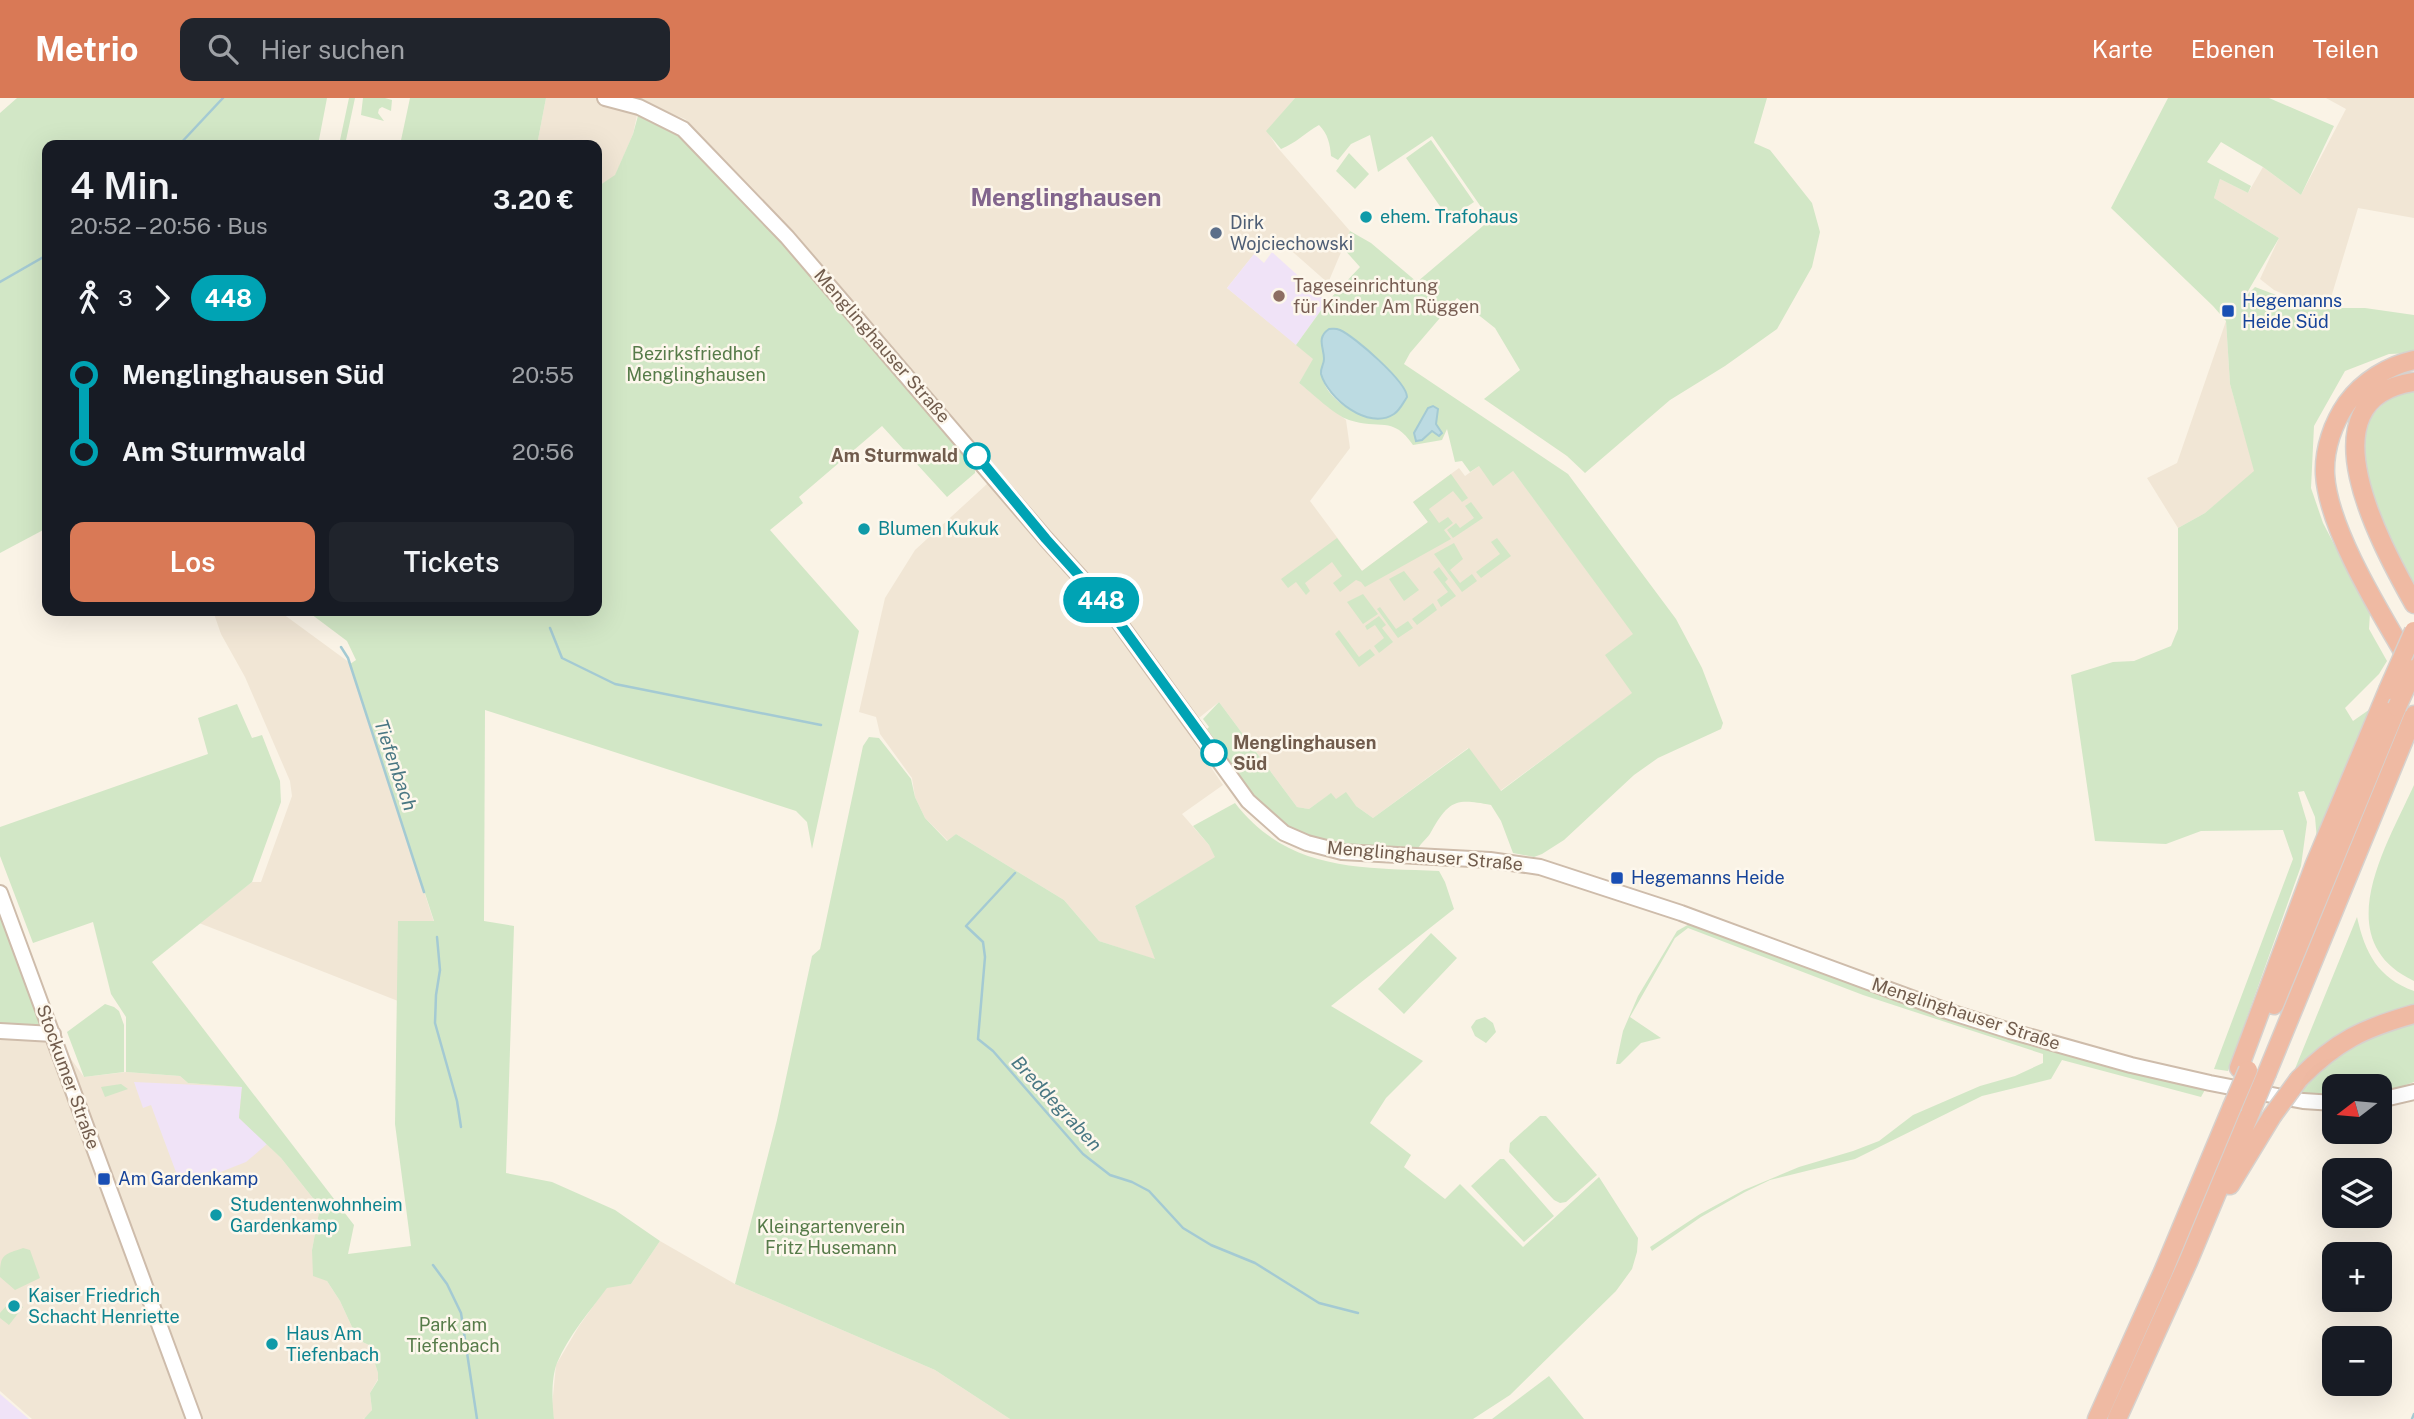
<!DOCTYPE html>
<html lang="de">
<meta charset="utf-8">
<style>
body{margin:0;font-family:"Public Sans",sans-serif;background:#20242c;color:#f1f3f6;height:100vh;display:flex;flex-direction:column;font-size:26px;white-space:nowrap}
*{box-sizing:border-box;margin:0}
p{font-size:23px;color:#9ea1a6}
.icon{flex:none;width:38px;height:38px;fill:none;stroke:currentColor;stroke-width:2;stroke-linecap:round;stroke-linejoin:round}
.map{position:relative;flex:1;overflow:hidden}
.details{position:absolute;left:42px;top:42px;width:560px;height:476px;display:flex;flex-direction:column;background:#171b24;border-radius:14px;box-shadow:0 7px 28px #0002}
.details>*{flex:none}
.badge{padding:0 14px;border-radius:23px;font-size:24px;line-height:46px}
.needle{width:46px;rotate:254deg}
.controls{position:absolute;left:2322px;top:976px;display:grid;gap:14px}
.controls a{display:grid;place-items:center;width:70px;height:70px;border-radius:14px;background:#171b24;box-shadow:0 7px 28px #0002;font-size:35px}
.map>.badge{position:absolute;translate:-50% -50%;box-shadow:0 0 0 4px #fff}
.legs{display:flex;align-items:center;gap:10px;height:77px;padding:0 28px;font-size:23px}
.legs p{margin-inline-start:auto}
.summary{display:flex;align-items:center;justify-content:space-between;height:119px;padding:0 28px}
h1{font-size:38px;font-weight:600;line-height:52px}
.cta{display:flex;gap:14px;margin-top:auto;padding:14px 28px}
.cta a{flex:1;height:80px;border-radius:14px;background:#d97956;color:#fff;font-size:28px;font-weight:600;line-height:80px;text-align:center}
.cta a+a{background:#20242c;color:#f1f3f6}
ul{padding:0 28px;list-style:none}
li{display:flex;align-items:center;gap:24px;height:77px;font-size:26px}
li i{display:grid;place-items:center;width:10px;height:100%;margin:0 9px;background:currentColor}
li i::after{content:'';width:18px;height:18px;margin:-9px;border:5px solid;border-radius:50%;background:#171b24}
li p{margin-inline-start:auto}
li:first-child i{background:linear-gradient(#0000 50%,currentColor 0)}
li:last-child i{background:linear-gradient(currentColor 50%,#0000 0)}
header{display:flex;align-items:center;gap:42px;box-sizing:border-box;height:98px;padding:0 35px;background:#d97956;color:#fff}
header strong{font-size:33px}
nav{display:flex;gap:38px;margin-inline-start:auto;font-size:24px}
.search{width:490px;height:63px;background:#20242c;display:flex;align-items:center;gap:18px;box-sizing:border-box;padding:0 24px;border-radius:14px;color:#9ea1a6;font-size:26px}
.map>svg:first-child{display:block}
.residential{fill:#f1e6d5}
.education{fill:#f0e3f7}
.green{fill:#d2e7c6;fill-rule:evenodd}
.water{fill:#bcdbe2;stroke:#a4cad3;stroke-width:2}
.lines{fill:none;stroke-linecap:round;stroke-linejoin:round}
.stream{stroke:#a4cad3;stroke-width:2.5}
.secondary-casing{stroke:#cebcab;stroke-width:18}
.highway-casing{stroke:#d7d1cd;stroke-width:21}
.secondary{stroke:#fff;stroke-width:14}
.highway{stroke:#efbaa3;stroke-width:18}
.highway-bridge-casing{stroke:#d7d1cd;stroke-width:21;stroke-linecap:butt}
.highway-bridge{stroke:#efbaa3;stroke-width:18}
.line-1-casing{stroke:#fff;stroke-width:16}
.line-1{stroke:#00a3b4;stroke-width:10}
.culture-dot{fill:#0f9aa8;stroke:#fdf7ec;stroke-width:2.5}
.service-dot{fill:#5c6f8a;stroke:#fdf7ec;stroke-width:2.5}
.education-dot{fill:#8d6e63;stroke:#fdf7ec;stroke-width:2.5}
.transit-dot{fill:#1a4fb4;stroke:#fdf7ec;stroke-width:2.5}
.stop-1-dot{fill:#fff;stroke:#00a3b4;stroke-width:3.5}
.labels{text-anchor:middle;stroke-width:5;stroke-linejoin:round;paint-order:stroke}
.culture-label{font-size:18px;fill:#0d838f;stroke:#fdf7ec;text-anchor:start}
.service-label{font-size:18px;fill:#4e5e75;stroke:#fdf7ec;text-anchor:start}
.education-label{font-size:18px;fill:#785e54;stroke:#fdf7ec;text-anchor:start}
.transit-label{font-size:18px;fill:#164399;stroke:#fdf7ec;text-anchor:start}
.street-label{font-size:18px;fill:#715c4d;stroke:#fdf7ec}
.park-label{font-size:18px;fill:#567b49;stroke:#fdf7ec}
.stop-label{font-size:18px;font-weight:bold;fill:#715c4d;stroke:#fdf7ec;text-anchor:end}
.water-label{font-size:19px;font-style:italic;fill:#497783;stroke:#fdf7ec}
.district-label{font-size:24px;font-weight:bold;fill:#82658d;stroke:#fdf7ec}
</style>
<header>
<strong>Metrio</strong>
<div class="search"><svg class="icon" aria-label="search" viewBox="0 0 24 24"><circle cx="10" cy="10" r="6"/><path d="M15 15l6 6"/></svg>Hier suchen</div>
<nav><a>Karte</a><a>Ebenen</a><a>Teilen</a></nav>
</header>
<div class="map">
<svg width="2414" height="1321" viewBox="0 0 2414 1321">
<rect width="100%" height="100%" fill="#faf3e6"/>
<path class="residential" d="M 546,0 L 1295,0 L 1267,33 L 1277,49 L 1350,133 L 1328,185 L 1277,140 L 1263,145 L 1227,190 L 1314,261 L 1299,285 L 1346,322 L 1350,350 L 1310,403 L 1362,473 L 1428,424 L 1413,404 L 1459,370 L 1465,378 L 1479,368 L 1513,373 L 1634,536 L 1633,595 L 1500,693 L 1468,650 L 1373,720 L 1356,708 L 1336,702 L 1330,696 L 1309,711 L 1297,709 L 1219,604 L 1185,631 L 1223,687 L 1182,716 L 1209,747 L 1216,759 L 1135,808 L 1156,862 L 1099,843 L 1064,802 L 956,736 L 948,743 L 925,720 L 915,699 L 912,680 L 880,636 L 876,619 L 859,614 L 885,500 L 915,452 L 999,375 L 796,136 L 685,21 L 640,3 L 633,36 L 615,78 L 597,89 L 597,47 L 537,47 Z
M 2326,0 L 2414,0 L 2414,120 L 2358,110 L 2330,203 L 2318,208 L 2311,208 L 2274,192 L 2260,181 L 2279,140 L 2214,100 L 2220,81 L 2248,95 L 2263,69 L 2301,97 L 2346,11 Z
M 2226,223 L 2230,286 L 2255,374 L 2205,415 L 2178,430 L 2147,380 L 2177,365 Z
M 213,513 L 279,513 L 350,565 L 434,824 L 398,824 L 398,903 L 199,825 L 252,784 L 261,784 L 292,698 L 290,683 L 245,579 L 221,536 Z
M 0,933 L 53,936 L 84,979 L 126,974 L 180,978 L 188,985 L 242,989 L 267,1046 L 281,1060 L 320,1109 L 312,1152 L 327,1183 L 340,1203 L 358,1242 L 369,1247 L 378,1275 L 378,1281 L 370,1295 L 372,1312 L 367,1319 L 363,1321 L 32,1321 L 0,1293 Z
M 660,1143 L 735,1186 L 935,1272 L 1010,1321 L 554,1321 L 552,1308 L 556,1267 L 579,1228 L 607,1189 L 631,1186 Z"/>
<path class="education" d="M 1272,154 L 1327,204 L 1296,247 L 1227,190 L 1254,156 L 1264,165 Z
M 134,984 L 242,989 L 239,1020 L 267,1046 L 246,1064 L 218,1075 L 216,1071 L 180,1085 L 151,1007 L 143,1010 Z
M 0,1296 L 29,1321 L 0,1321 Z"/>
<path class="green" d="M 17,0 L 327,0 L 318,47 L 47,47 L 47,430 L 0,455 L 0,15 Z
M 349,0 L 355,0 L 345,47 L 339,47 Z
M 363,0 L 385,0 L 392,2 L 391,13 L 382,9 L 379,11 L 378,15 L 384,23 L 361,17 Z
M 410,0 L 546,0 L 537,47 L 400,47 Z
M 1295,0 L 1767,0 L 1754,45 L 1770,52 L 1812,105 L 1820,134 L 1812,169 L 1777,231 L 1725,268 L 1670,302 L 1585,375 L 1567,358 L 1484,301 L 1520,272 L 1495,230 L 1457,200 L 1410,255 L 1404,266 L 1568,376 L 1676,521 L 1702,570 L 1723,625 L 1721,631 L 1658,660 L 1634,677 L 1564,742 L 1542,756 L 1534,759 L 1513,755 L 1501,723 L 1491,707 C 1456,700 1449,702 1431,734 C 1428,740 1421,744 1418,751 C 1357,748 1296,750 1253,698 C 1236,677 1223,653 1207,631 L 1209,629 L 1203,621 L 1219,604 L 1297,709 L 1309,711 L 1331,695 L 1336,701 L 1346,694 L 1356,708 L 1373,720 L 1469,650 L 1501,693 L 1632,595 L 1605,557 L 1633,536 L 1513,373 L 1493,388 L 1479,368 L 1470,374 L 1462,363 L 1455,364 L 1447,331 L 1442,342 L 1413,347 C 1393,317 1379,332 1349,322 C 1334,317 1312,295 1299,285 L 1313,261 L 1296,247 L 1327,204 L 1360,169 L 1343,150 L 1350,133 L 1371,145 L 1417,184 L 1490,122 L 1432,38 L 1378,74 L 1370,37 L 1351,46 L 1338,62 L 1331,58 C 1330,46 1328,36 1319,27 C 1305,35 1296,45 1281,51 L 1266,33 ZM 1332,230 C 1351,234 1404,280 1407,299 C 1404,303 1402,310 1398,313 C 1375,330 1338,310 1326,289 C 1320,279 1323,272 1324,262 C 1325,252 1320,245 1324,235 Z
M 2168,0 L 2269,0 L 2334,28 L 2301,97 L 2263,69 L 2221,44 L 2207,64 L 2251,88 L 2248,95 L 2220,81 L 2214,100 L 2279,140 L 2244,200 L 2255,189 L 2311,210 L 2365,210 L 2414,217 L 2414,255 L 2389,256 L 2345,273 L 2314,328 L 2311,390 L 2323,425 L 2370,515 L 2369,531 L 2387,563 L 2379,576 L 2345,610 L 2353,623 L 2373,609 L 2347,665 L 2317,742 L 2315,719 L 2304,693 L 2298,694 L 2307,724 L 2301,768 L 2228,973 L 2214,971 L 2293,761 L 2283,732 L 2201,733 L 2166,746 L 2095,743 L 2071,577 L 2113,564 L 2134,563 L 2171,548 L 2178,531 L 2178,430 L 2205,415 L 2254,373 L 2230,286 L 2226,223 L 2213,208 L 2111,110 Z
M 639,14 L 679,36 L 781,141 L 975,369 L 975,375 L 947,399 L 882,328 L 799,399 L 803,405 L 770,432 L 859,533 L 812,751 L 807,724 L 796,713 L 485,612 L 484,823 L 514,828 L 506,1075 L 552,1084 L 615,1112 L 660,1143 L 631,1186 L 607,1190 C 590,1213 568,1238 557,1265 C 551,1280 552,1305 554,1321 L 364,1321 L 372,1312 L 370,1295 L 378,1282 L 378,1275 L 369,1247 L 358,1242 L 340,1203 L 327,1183 L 313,1178 L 312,1152 L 320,1109 L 281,1060 L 239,1020 L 242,989 L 188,985 L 180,978 L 126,974 L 126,919 L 111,896 L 93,824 L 33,845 L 0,758 L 0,729 L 208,656 L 198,620 L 237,606 L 252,640 L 262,637 L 280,683 L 281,704 L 252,784 L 152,864 L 354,1127 L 348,1156 L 411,1148 L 395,1026 L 398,823 L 434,823 L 350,566 L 356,562 L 347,543 L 307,513 L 597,513 L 597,89 L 615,77 L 633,36 Z
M 1431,42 L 1474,104 L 1449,121 L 1406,60 Z
M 1349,55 L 1369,76 L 1355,91 L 1336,73 Z
M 2414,291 L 2414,490 C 2385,432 2315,319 2414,291 Z
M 1451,376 L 1468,400 L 1462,404 L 1453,393 L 1429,411 L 1439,425 L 1448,419 L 1453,425 L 1444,432 L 1451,441 L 1365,489 L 1361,484 L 1356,482 L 1340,494 L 1333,485 L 1342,478 L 1332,464 L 1305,485 L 1310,493 L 1306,497 L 1296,484 L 1288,490 L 1281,481 L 1337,440 L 1362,473 L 1428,424 L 1413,404 Z
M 1471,404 L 1483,420 L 1453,440 L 1447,432 L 1456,425 L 1460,430 L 1474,420 L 1465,408 Z
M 1497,440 L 1511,458 L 1481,480 L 1476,474 L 1500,456 L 1491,444 Z
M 1454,445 L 1463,461 L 1450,472 L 1460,485 L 1472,476 L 1477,483 L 1462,494 L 1434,456 Z
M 1439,469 L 1448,481 L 1445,484 L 1456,498 L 1441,509 L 1437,502 L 1448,494 L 1433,474 Z
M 1404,473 L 1419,492 L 1404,503 L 1389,481 Z
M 1363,496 L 1378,516 L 1363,526 L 1347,504 Z
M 1433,505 L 1437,512 L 1417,527 L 1412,521 Z
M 1380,509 L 1396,531 L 1408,523 L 1413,530 L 1398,540 L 1377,511 Z
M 1379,518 L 1386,527 L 1382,530 L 1393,544 L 1379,555 L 1374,548 L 1384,540 L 1375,527 L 1367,532 L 1365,528 Z
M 1339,532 L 1359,559 L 1370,551 L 1375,557 L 1359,569 L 1335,536 Z
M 869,639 L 879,640 L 911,681 L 915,699 L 925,720 L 947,743 L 956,736 L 1064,802 L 1099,843 L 1155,861 L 1135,808 L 1215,759 L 1209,747 L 1193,728 L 1235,705 C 1289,774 1360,769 1439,773 L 1445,784 L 1454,811 L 1331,908 L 1423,963 L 1386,1000 L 1370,1025 L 1411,1057 L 1404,1069 L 1445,1101 L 1460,1086 L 1523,1149 L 1599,1079 L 1638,1140 L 1637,1154 L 1632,1171 L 1616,1193 L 1510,1297 L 1473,1321 L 1010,1321 L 935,1272 L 735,1186 L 777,1022 L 812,858 L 820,851 L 863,648 Z
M 2414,687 L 2414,883 C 2327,842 2387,747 2414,687 Z
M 0,818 L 53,936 L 0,933 Z
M 2357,819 C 2365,855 2378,880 2414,893 L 2414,910 L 2290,983 Z
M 1691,825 L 2206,990 L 2201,999 L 2062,962 L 2051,981 L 1982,998 L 1855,1061 L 1770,1082 L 1745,1094 L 1701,1119 L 1652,1153 L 1650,1149 L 1700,1116 L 1744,1092 L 1799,1069 L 1853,1053 L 1879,1043 L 1913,1017 L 1980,988 L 2015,978 L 2043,965 L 2043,956 L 1863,897 L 1688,830 L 1675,840 L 1630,919 L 1661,940 L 1641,945 L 1620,966 L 1616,966 L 1623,933 L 1638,898 L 1677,833 Z
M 1431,835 L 1457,860 L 1404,916 L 1378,891 Z
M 105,906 L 114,909 L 119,913 L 124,927 L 124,974 L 84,979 L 67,934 Z
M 1485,919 L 1493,925 L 1496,934 L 1486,945 L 1475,938 L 1471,929 L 1476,922 Z
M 2414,923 L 2414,984 L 2380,996 L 2380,989 L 2334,989 L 2334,1000 L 2316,999 L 2297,993 L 2315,972 L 2367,937 Z
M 121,986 L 128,991 L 105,999 L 101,989 Z
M 1540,1018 L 1546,1018 L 1597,1077 L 1566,1104 L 1560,1105 L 1554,1102 L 1509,1054 L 1510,1045 Z
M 1500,1061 L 1504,1061 L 1554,1118 L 1524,1144 L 1471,1088 Z
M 23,1150 L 30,1152 L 40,1180 L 15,1192 L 0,1179 C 0,1156 3,1157 23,1150 Z
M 12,1201 L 23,1209 L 9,1227 L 0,1220 L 0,1215 Z
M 1549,1278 L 1584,1321 L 1492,1321 Z"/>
<path class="water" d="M 1329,231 C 1334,231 1335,230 1340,232 C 1354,238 1407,284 1407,299 C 1403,305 1400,312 1394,316 C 1368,333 1328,300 1321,276 C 1320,270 1324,267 1324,261 C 1324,249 1316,240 1329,231 Z
M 1433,308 L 1438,311 L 1436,326 L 1442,335 L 1439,338 L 1432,333 L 1422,342 L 1416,343 L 1414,335 L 1428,310 Z"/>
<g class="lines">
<path class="stream" d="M 179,47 L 223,0
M 0,184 L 47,157
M 550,530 L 562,560 L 615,586 L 821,627
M 341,549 L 348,560 L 424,794
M 1015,775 L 966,828 L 983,844 L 985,859 L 978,941 L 993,953 L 1083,1056 L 1110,1077 L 1132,1084 L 1149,1093 L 1183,1130 L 1211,1147 L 1255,1165 L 1319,1205 L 1358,1215
M 437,839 L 440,872 L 436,897 L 435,925 L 457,1003 L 461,1029
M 433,1167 L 447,1186 L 461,1215 L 477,1321
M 2412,1321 L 2414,1316"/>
<defs>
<path id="secondary" d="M 605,0 L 639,9 L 683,31 L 787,139 L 1046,441 L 1110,512 L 1248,703 L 1284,735 L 1307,745 L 1342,754 L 1490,762 L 1540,769 L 1681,815 L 1947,913 L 2010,933 L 2131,967 L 2210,985 L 2303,1003 L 2334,1005
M 0,795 L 194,1321
M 0,933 L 53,936
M 2380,1002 L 2414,994"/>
<path id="highway" d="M 2414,284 C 2299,301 2383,450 2414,506
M 2411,567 C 2382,517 2328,432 2325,376 C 2324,351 2333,325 2347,305 C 2363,283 2388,268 2414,262
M 2274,907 L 2397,609
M 2239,970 L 2315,766 L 2388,592
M 2267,975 L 2414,617
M 2299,981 C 2336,943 2364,930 2414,916
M 2230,1087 L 2272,1018
M 2097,1321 L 2163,1174 L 2232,1009
M 2117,1321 L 2188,1164 L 2251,1013"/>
</defs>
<use href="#secondary" class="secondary-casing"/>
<use href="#highway" class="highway-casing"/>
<use href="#secondary" class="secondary"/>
<use href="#highway" class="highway"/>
<defs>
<path id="highway-bridge" d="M 2388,592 L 2414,533
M 2397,609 L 2414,571
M 2232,1009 L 2248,972
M 2251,1013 L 2267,975
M 2272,1018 L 2299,981"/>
</defs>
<use href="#highway-bridge" class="highway-bridge-casing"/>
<use href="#highway-bridge" class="highway-bridge"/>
</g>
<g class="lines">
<defs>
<path id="line-1" d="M 977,358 L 1046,441 L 1110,512 L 1214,655"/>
</defs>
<use href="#line-1" class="line-1-casing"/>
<use href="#line-1" class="line-1"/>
</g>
<g class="culture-dot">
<circle cx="1366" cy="119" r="7"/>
<circle cx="864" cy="431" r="7"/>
<circle cx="216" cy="1117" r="7"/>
<circle cx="14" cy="1208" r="7"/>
<circle cx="272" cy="1246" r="7"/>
</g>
<circle class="service-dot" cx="1216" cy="135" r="7"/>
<circle class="education-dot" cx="1279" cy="198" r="7"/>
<g class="transit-dot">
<rect x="2221" y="206" width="14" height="14" rx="3.5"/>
<rect x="1610" y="773" width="14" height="14" rx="3.5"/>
<rect x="97" y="1074" width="14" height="14" rx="3.5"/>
</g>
<g class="stop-1-dot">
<circle cx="977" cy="358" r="12"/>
<circle cx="1214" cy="655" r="12"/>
</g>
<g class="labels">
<g class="culture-label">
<text x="1380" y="125">ehem. Trafohaus</text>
<text x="878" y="437">Blumen Kukuk</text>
<text x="230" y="1113">Studentenwohnheim<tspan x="230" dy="21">Gardenkamp</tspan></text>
<text x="28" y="1204">Kaiser Friedrich<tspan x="28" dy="21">Schacht Henriette</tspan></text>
<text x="286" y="1242">Haus Am<tspan x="286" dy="21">Tiefenbach</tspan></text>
</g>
<g class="service-label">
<text x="1230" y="131">Dirk<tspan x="1230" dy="21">Wojciechowski</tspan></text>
</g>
<g class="education-label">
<text x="1293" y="194">Tageseinrichtung<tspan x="1293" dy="21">für Kinder Am Rüggen</tspan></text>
</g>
<g class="transit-label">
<text x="2242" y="209">Hegemanns<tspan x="2242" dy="21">Heide Süd</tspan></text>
<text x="1631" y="786">Hegemanns Heide</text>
<text x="118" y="1087">Am Gardenkamp</text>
</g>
<g class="street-label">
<text transform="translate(882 248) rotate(49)" y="6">Menglinghauser Straße</text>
<text transform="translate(1425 758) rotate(5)" y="6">Menglinghauser Straße</text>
<text transform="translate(1966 916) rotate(18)" y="6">Menglinghauser Straße</text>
<text transform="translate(68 979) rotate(70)" y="6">Stockumer Straße</text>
</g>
<g class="park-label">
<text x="696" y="262">Bezirksfriedhof<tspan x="696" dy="21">Menglinghausen</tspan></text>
<text x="831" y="1135">Kleingartenverein<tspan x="831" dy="21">Fritz Husemann</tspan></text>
<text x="453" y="1233">Park am<tspan x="453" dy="21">Tiefenbach</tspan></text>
</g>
<g class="stop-label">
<text x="958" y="364">Am Sturmwald</text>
<text x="1233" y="651" text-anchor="start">Menglinghausen<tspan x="1233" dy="21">Süd</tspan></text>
</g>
<g class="water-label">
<text transform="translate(396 667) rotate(71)" y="7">Tiefenbach</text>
<text transform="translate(1057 1005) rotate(47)" y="7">Breddegraben</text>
</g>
<g class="district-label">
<text x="1066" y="108">Menglinghausen</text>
</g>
</g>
</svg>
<div class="controls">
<a><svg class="needle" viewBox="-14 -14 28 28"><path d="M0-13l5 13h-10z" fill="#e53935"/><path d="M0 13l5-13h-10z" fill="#9ea1a6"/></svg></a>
<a><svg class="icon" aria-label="layers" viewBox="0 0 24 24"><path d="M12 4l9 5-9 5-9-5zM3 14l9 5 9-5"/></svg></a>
<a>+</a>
<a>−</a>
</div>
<b class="badge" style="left:1101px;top:502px;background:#00a3b4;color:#fff">448</b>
<section class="details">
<div class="summary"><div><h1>4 Min.</h1><p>20:52 – 20:56 · Bus</p></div><b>3.20 €</b></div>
<div class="legs"><svg class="icon" aria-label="walk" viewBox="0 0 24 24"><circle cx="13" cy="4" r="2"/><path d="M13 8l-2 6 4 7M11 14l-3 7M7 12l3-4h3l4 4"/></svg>3<svg class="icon" aria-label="forward" viewBox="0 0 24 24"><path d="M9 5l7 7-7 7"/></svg><b class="badge" style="background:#00a3b4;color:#fff">448</b></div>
<ul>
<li><i style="color:#00a3b4"></i><b>Menglinghausen Süd</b><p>20:55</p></li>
<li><i style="color:#00a3b4"></i><b>Am Sturmwald</b><p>20:56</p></li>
</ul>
<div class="cta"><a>Los</a><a>Tickets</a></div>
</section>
</div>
